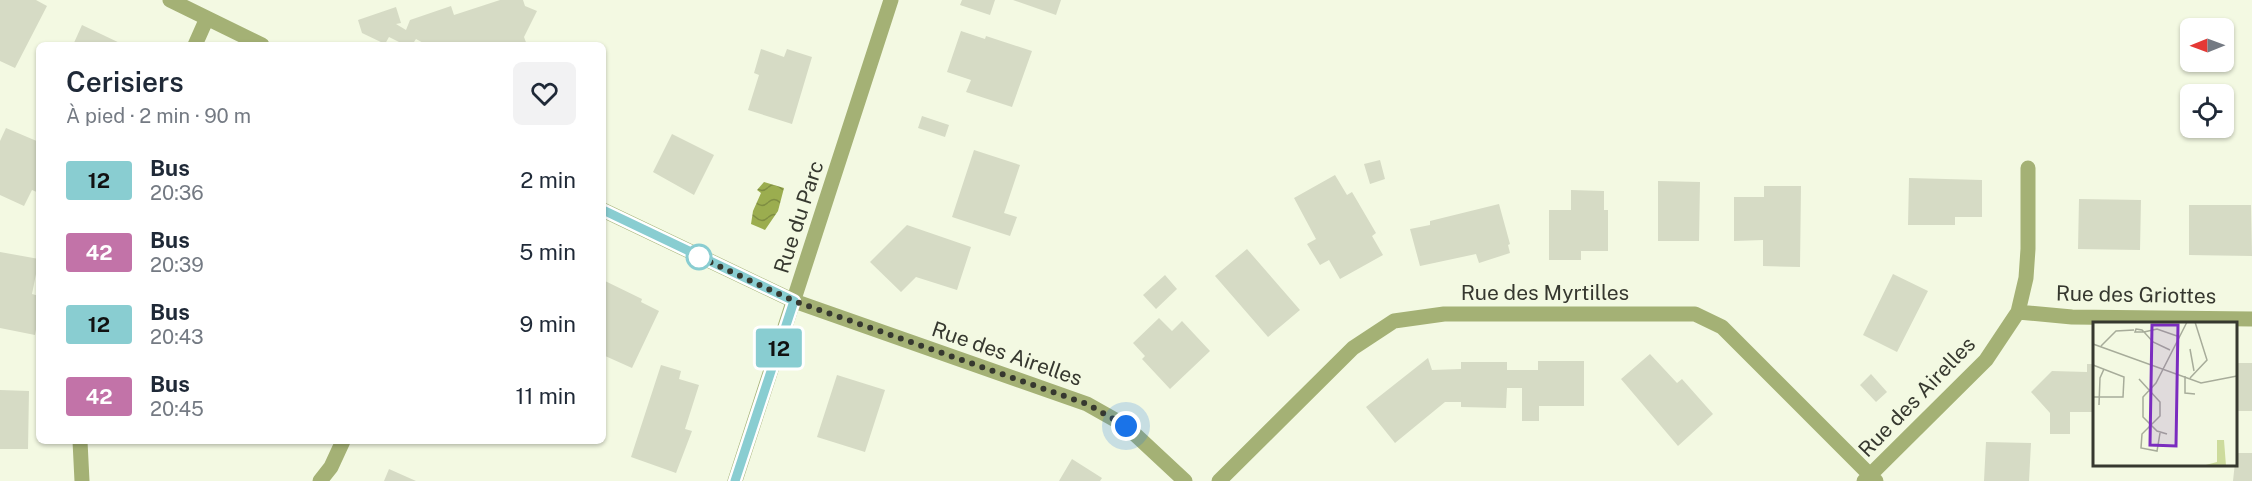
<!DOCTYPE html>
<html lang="fr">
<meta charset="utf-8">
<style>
body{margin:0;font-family:"Public Sans",sans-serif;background:#f2f2f3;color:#1f2937;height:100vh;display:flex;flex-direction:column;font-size:22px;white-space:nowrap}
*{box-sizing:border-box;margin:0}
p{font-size:20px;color:#747a83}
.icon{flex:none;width:33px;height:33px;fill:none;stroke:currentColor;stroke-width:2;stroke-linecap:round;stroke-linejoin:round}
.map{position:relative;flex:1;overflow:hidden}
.details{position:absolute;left:36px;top:42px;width:570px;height:402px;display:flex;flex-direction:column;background:#fff;border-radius:9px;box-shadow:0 2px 4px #0004}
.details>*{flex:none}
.badge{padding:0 12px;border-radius:4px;font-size:21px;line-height:39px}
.needle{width:39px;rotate:269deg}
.fabs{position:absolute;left:2180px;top:18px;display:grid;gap:12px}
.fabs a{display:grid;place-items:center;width:54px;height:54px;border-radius:9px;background:#fff;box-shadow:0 2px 4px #0004;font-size:30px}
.you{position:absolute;width:30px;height:30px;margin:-15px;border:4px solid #fff;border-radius:50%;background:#1a73e8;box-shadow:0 0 0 9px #1a73e833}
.map>.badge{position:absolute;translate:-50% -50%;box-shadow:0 0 0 3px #fff}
.round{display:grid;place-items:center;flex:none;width:63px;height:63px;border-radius:9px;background:#f2f2f3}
.summary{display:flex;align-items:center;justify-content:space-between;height:102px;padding:0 30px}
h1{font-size:28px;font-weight:600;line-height:45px}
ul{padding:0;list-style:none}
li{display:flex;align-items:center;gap:18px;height:72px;padding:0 30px}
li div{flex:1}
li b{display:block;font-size:22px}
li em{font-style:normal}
li .badge{min-width:66px;font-weight:700;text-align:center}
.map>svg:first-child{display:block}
.water{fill:url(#water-waves)}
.building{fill:#d6dbc5}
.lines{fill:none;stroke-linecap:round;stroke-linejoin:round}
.minor{stroke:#a4b175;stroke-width:15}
.line-casing{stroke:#fff;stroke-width:14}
.line{stroke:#89cdd1;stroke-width:9}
.walk{stroke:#36382f;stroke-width:6;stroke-dasharray:0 10.8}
.stop-dot{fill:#fff;stroke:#89cdd1;stroke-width:3}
.labels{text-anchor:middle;stroke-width:5;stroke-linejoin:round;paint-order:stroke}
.street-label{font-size:21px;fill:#36382f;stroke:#f3f9e2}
.inset-road{fill:none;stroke:#a7ac9a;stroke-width:1.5}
.view{fill:#7b2cbf;fill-opacity:0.15;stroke:#7b2cbf;stroke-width:3}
.inset-edge{fill:none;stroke:#36382f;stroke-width:3}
</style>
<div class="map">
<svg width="2252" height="481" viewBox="0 0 2252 481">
<defs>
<pattern id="water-waves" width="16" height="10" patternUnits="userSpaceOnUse" patternTransform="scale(1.5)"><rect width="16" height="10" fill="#9bad4f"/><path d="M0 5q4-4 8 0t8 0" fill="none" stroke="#7f8e42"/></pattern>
</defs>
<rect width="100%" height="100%" fill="#f3f9e2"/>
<path class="water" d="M 764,182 L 784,188 L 778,211 L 765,230 L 751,224 L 753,211 L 761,193 L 757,190 Z"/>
<path class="building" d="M 0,0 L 36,0 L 47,6 L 15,68 L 0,61 Z
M 500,0 L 523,0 L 525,6 L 537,11 L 524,37 L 527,45 L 427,45 L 416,39 L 412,45 L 405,45 L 389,37 L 385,44 L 362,33 L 358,20 L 396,7 L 401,23 L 396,24 L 406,30 L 410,20 L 451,6 L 454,15 Z
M 962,0 L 995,0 L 990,15 L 960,5 Z
M 1013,0 L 1061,0 L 1056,15 Z
M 82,25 L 124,45 L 73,45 Z
M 961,31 L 985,39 L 986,36 L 1032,51 L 1012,107 L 966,92 L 971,80 L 947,72 Z
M 761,49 L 784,57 L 787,49 L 812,57 L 792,124 L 748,110 L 759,75 L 754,73 Z
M 922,116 L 949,125 L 945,137 L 918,128 Z
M 6,128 L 39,142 L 39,193 L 32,190 L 24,206 L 0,195 L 0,141 Z
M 672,134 L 714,155 L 694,195 L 653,172 Z
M 974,150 L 1020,165 L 1004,213 L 1017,217 L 1010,236 L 952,217 Z
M 1380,160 L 1385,179 L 1370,184 L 1364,164 Z
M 1335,175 L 1347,195 L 1352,192 L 1376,233 L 1372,236 L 1383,255 L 1340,279 L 1329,260 L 1320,265 L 1307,244 L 1316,239 L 1294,198 Z
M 1909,178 L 1982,180 L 1982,217 L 1955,217 L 1955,225 L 1908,225 Z
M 1658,181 L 1700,182 L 1699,241 L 1658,241 Z
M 1764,186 L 1801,186 L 1800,267 L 1763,266 L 1763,240 L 1734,241 L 1734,197 L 1764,197 Z
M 1571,190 L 1604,191 L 1604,210 L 1608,210 L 1608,251 L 1581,251 L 1581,260 L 1549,260 L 1549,210 L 1571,210 Z
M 2079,199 L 2141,200 L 2140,250 L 2078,249 Z
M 1499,204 L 1510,244 L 1508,245 L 1510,253 L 1479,263 L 1476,254 L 1420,266 L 1410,229 L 1430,225 L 1430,221 Z
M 2189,205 L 2251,205 L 2252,256 L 2189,255 Z
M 907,225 L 971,247 L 957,290 L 916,277 L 901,292 L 870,262 Z
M 1247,249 L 1300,310 L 1268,337 L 1215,276 Z
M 0,252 L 39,259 L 32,294 L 39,296 L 39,312 L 35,335 L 0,328 Z
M 1893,274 L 1928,291 L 1897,352 L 1863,335 Z
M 1165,275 L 1177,289 L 1156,309 L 1143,295 Z
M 603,280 L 642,299 L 641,302 L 659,311 L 632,368 L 603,355 Z
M 1159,318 L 1172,331 L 1182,321 L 1210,351 L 1170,389 L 1142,359 L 1145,356 L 1133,343 Z
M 1650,354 L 1677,383 L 1682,379 L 1713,414 L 1678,446 L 1621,379 Z
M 1428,358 L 1432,370 L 1461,369 L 1461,362 L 1507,362 L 1507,370 L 1538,370 L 1538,361 L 1584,361 L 1584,406 L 1539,406 L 1539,421 L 1522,421 L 1522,388 L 1507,388 L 1506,408 L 1461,407 L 1461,402 L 1445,402 L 1395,443 L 1366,407 Z
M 2236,363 L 2252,363 L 2252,411 L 2236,411 Z
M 2087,364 L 2094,364 L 2094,412 L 2070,412 L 2070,434 L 2050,434 L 2050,413 L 2031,392 L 2052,371 L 2087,372 Z
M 661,365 L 681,371 L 679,379 L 699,385 L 685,429 L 692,431 L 676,473 L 631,457 Z
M 1871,374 L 1887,392 L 1876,402 L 1860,385 Z
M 837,375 L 885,390 L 865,452 L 817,437 Z
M 0,390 L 29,391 L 28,449 L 0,449 Z
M 1986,442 L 2031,443 L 2029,481 L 1984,481 Z
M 2236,453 L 2252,453 L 2252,481 L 2233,481 Z
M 1072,459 L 1102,478 L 1100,481 L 1059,481 Z
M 389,469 L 416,481 L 384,481 Z"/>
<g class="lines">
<path class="minor" d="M 170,0 L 262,45
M 195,45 L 207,18
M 603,210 L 794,301 L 1087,404 L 1126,426 L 1185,481
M 2018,312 L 2072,317 L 2252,319
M 80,441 L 82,481
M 320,481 L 331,467 L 343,441
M 735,481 L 891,0
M 1219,481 L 1353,348 L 1394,321 L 1444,314 L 1695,314 L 1722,327 L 1876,481
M 1864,481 L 1986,360 L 2018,312 L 2026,278 L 2028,249 L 2028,168"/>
</g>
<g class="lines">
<defs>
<path id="line" d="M 603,210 L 794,301 L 735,481"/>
</defs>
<use href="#line" class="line-casing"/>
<use href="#line" class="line"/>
<path class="walk" d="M 699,257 L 695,255 L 794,301 L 1087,404 L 1126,426"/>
</g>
<circle class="stop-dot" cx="699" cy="257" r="12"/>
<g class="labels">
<g class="street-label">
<text transform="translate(799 217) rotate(-72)" y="7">Rue du Parc</text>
<text x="1545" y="300">Rue des Myrtilles</text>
<text transform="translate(2136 295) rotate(1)" y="7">Rue des Griottes</text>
<text transform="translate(1007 354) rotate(19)" y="7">Rue des Airelles</text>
<text transform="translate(1917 397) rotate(-46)" y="7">Rue des Airelles</text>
</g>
</g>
<g transform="translate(2093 322)">
<rect width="144" height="144" fill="#f3f9e2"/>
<path d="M 124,118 L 131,118 L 133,144 L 109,144 L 124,140 Z" fill="#cddb9c"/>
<path class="inset-road" d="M 43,7 L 49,8 L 51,10 L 42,10 ZM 0,22 L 108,61 L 144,54M 8,24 L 23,9 L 41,8M 97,27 L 101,49M 77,28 L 60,20 L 51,10 L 64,7 L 84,14M 0,43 L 31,55 L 30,75 L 0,75M 92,54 L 92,71 L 102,72M 97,56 L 114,38 L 102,0M 46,57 L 67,80 L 67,94 L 49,112 L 48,126 L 64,129 L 67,111M 6,83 L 7,56 L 11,47M 74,112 L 64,109 L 50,95 L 50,75 L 63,61 L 94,0"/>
<path class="view" d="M 59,3 L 85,3 L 83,124 L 57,123 Z"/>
<rect width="144" height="144" class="inset-edge"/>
</g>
</svg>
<div class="fabs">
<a><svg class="needle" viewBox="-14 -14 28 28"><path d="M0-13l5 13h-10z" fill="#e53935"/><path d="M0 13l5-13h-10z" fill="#747a83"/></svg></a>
<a><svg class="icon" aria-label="locate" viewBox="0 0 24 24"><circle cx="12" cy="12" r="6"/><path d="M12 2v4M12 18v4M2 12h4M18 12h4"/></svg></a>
</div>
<div class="you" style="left:1126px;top:426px"></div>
<b class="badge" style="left:779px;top:348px;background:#89cdd1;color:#111">12</b>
<section class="details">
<div class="summary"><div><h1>Cerisiers</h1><p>À pied · 2 min · 90 m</p></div><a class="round"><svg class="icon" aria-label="heart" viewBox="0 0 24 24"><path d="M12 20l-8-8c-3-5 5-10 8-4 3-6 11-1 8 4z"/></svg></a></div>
<ul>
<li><span class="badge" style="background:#89cdd1;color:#111">12</span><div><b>Bus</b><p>20:36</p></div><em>2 min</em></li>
<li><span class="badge" style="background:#c273a8;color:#fff">42</span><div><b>Bus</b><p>20:39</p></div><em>5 min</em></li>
<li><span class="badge" style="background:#89cdd1;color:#111">12</span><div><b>Bus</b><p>20:43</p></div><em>9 min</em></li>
<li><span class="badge" style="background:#c273a8;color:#fff">42</span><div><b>Bus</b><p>20:45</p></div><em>11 min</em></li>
</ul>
</section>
</div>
